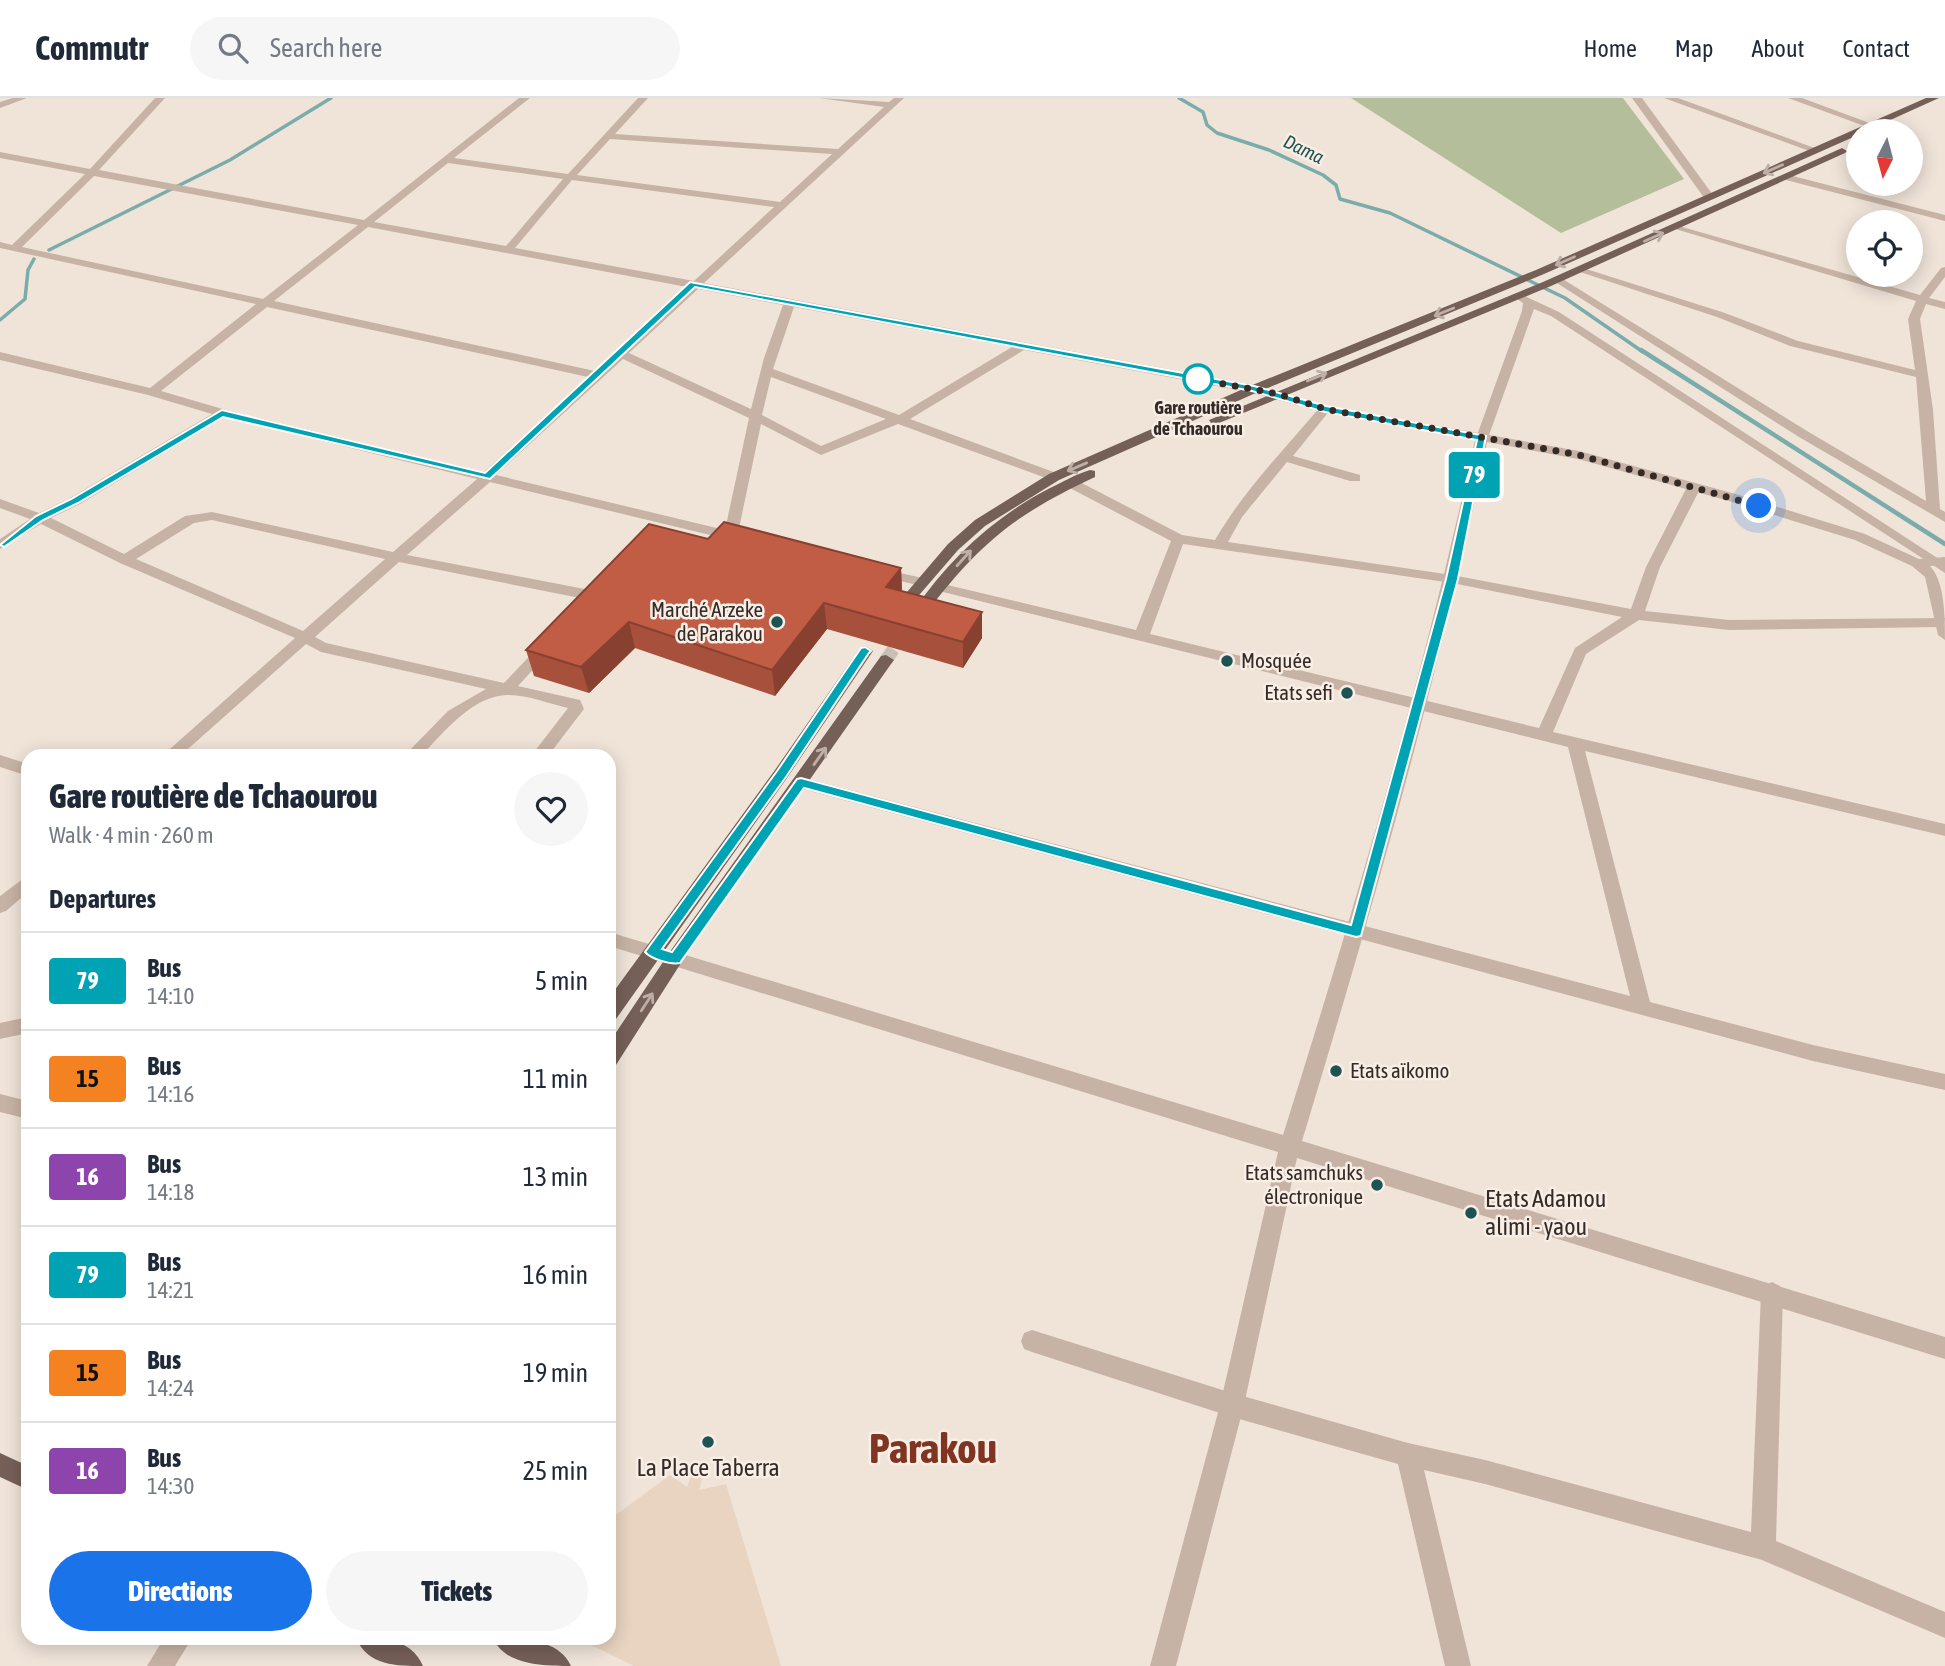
<!DOCTYPE html>
<meta charset="utf-8">
<style>
body{margin:0;font-family:"Asap Condensed",sans-serif;background:#f6f6f7;color:#1f2937;height:100vh;display:flex;flex-direction:column;font-size:26px;white-space:nowrap}
*{box-sizing:border-box;margin:0}
p{font-size:23px;color:#747a83}
.icon{flex:none;width:38px;height:38px;fill:none;stroke:currentColor;stroke-width:2;stroke-linecap:round;stroke-linejoin:round}
.map{position:relative;flex:1;overflow:hidden}
.sheet{position:absolute;left:21px;top:651px;width:595px;height:896px;display:flex;flex-direction:column;background:#fff;border-radius:21px;box-shadow:0 4px 18px #0003}
.sheet>*{flex:none}
.badge{padding:0 14px;border-radius:5px;font-size:24px;line-height:46px}
.needle{width:46px;rotate:186deg}
.controls{position:absolute;left:1846px;top:21px;display:grid;gap:14px}
.controls a{display:grid;place-items:center;width:77px;height:77px;border-radius:50%;background:#fff;box-shadow:0 4px 18px #0003;font-size:35px}
.you{position:absolute;width:35px;height:35px;margin:-18px;border:5px solid #fff;border-radius:50%;background:#1a73e8;box-shadow:0 0 0 10px #1a73e833}
.map>.badge{position:absolute;translate:-50% -50%;box-shadow:0 0 0 4px #fff}
h2{padding:0 28px;font-size:26px;line-height:63px}
.round{display:grid;place-items:center;flex:none;width:74px;height:74px;border-radius:37px;background:#f6f6f7}
.overview{display:flex;align-items:center;justify-content:space-between;height:119px;padding:0 28px}
h1{font-size:33px;font-weight:800;line-height:52px}
.action{display:flex;gap:14px;margin-top:auto;padding:14px 28px}
.action a{flex:1;height:80px;border-radius:42px;background:#1a73e8;color:#fff;font-size:28px;font-weight:800;line-height:80px;text-align:center}
.action a+a{background:#f6f6f7;color:#1f2937}
ul{padding:0;list-style:none}
li{display:flex;align-items:center;gap:21px;height:98px;padding:0 28px;border-top:2px solid #e0e1e3}
li div{flex:1}
li b{display:block;font-size:26px}
li em{font-style:normal}
li .badge{min-width:77px;font-weight:700;text-align:center}
header{display:flex;align-items:center;gap:42px;box-sizing:border-box;height:98px;padding:0 35px;background:#fff;border-bottom:2px solid #e0e1e3}
header strong{font-size:33px}
nav{display:flex;gap:38px;margin-inline-start:auto;font-size:24px}
.search{width:490px;height:63px;background:#f6f6f7;display:flex;align-items:center;gap:18px;box-sizing:border-box;padding:0 24px;border-radius:38px;color:#747a83;font-size:26px}
.map>svg:first-child{display:block}
.green{fill:#b4be9a}
.plaza{fill:#e8d4c0}
.lines{fill:none;stroke-linecap:round;stroke-linejoin:round}
.stream-far1{stroke:#79acab;stroke-width:3.5}
.stream{stroke:#79acab;stroke-width:4.5}
.primary-tunnel{stroke:#cabfb5;stroke-width:13;stroke-dasharray:13 7;stroke-linecap:butt}
.minor{fill:#c7b3a5;fill-rule:evenodd}
.tertiary{fill:#c7b3a5;fill-rule:evenodd}
.primary{fill:#756058;fill-rule:evenodd}
.wall{fill:#a7503b}
.shaded-wall{fill:#884130}
.building{fill:#c25d45;stroke:#884130;stroke-width:2}
.oneway{stroke:#bdaea6}
.line{fill:#00a3b4;stroke:#fff;stroke-width:2}
.walk{stroke:#342a26;stroke-width:7;stroke-dasharray:0 12.6}
.stop-dot{fill:#fff;stroke:#00a3b4;stroke-width:3.5}
.poi-dot{fill:#1e5353;stroke:#f8eee5;stroke-width:2.5}
.labels{text-anchor:middle;stroke-width:5;stroke-linejoin:round;paint-order:stroke}
.far-stop-label{font-size:18px;font-weight:bold;fill:#342a26;stroke:#f8eee5}
.far-water-label{font-size:19px;font-style:italic;fill:#1e5353;stroke:#f8eee5}
.poi-label{font-size:21px;fill:#342a26;stroke:#f8eee5;text-anchor:end}
.near-poi-label{font-size:24px;fill:#342a26;stroke:#f8eee5;text-anchor:start}
.near-town-label{font-size:42px;font-weight:bold;fill:#803422;stroke:#f8eee5}
</style>
<header>
<strong>Commutr</strong>
<div class="search"><svg class="icon" aria-label="search" viewBox="0 0 24 24"><circle cx="10" cy="10" r="6"/><path d="M15 15l6 6"/></svg>Search here</div>
<nav><a>Home</a><a>Map</a><a>About</a><a>Contact</a></nav>
</header>
<div class="map">
<svg width="1945" height="1568" viewBox="0 0 1945 1568">
<rect width="100%" height="100%" fill="#f0e4d9"/>
<path class="green" d="M 1351,0 L 1623,0 L 1684,81 L 1561,135 Z"/>
<path class="plaza" d="M 693,1373 L 704,1375 L 699,1392 L 726,1386 L 781,1568 L 634,1568 L 577,1540 L 609,1540 L 609,1422 L 670,1377 L 687,1389 Z"/>
<g class="lines">
<path class="stream-far1" d="M 1179,0 L 1203,14 L 1207,27 L 1217,35 L 1269,52 L 1323,77 L 1336,87 L 1340,101 L 1390,115 L 1565,200 L 1643,254
M 49,152 L 230,62 L 331,0
M 0,222 L 25,201 L 28,172 L 34,161"/>
<path class="stream" d="M 1641,252 L 1945,446"/>
<path class="primary-tunnel" d="M 886,562 L 908,530"/>
<path class="minor" d="M 155,0 L 165,0 L 99,72 L 364,122 L 519,0 L 530,0 L 454,60 L 568,76 L 638,0 L 648,0 L 615,36 L 838,51 L 884,9 L 819,0 L 889,4 L 894,0 L 904,0 L 704,185 L 1254,287 L 1260,291 L 1254,295 L 1024,252 L 910,321 L 1059,376 L 1059,382 L 1054,383 L 898,326 L 821,357 L 761,326 L 738,435 L 742,439 L 735,443 L 490,384 L 407,457 L 595,493 L 600,495 L 602,498 L 600,501 L 595,503 L 399,464 L 315,539 L 326,545 L 504,585 L 541,546 L 551,546 L 553,549 L 551,552 L 518,588 L 580,602 L 584,611 L 548,658 L 531,658 L 568,610 C 550,606 528,597 509,597 C 474,596 443,635 421,658 L 404,658 L 448,613 L 486,591 L 321,554 L 306,546 L 180,658 L 162,658 L 295,540 L 120,465 L 41,426 L 0,451 L 0,441 L 30,421 L 0,410 L 0,401 L 39,415 L 70,400 L 212,316 L 148,297 L 0,262 L 0,254 L 150,290 L 256,206 L 0,150 L 0,144 L 12,147 L 85,76 L 0,60 L 0,54 L 90,71 ZM 610,41 L 832,56 L 780,104 L 577,77 ZM 448,65 L 563,81 L 506,148 L 374,124 ZM 94,78 L 358,127 L 263,201 L 22,149 ZM 572,82 L 774,109 L 694,183 L 515,150 ZM 368,129 L 687,189 L 595,273 L 274,203 ZM 698,191 L 783,207 L 764,260 L 751,311 L 629,255 ZM 267,209 L 588,279 L 484,374 L 226,312 L 161,293 ZM 794,209 L 1012,249 L 899,317 L 773,271 ZM 623,261 L 749,320 L 725,432 L 496,377 ZM 771,279 L 886,321 L 821,348 L 762,317 ZM 224,319 L 477,381 L 393,454 L 212,414 L 185,418 L 124,456 L 51,420 L 80,406 ZM 212,422 L 385,461 L 303,533 L 136,461 L 194,425 Z
M 1632,0 L 1642,0 L 1713,97 L 1713,101 L 1705,101 Z
M 1664,0 L 1678,0 L 1820,52 L 1812,54 Z
M 1788,0 L 1802,0 L 1891,33 L 1878,33 Z
M 1785,76 L 1945,117 L 1945,123 L 1782,81 L 1780,79 Z
M 1672,126 L 1920,197 L 1941,170 L 1945,169 L 1945,179 L 1929,200 L 1945,204 L 1945,211 L 1926,206 L 1920,221 L 1933,312 L 1940,411 L 1945,414 L 1945,424 L 1799,339 L 1552,182 L 1561,180 L 1807,333 L 1926,403 L 1916,279 L 1790,248 L 1717,219 L 1574,172 L 1583,170 L 1725,215 L 1798,243 L 1915,272 L 1908,221 L 1916,203 L 1672,130 Z
M 1520,196 L 1559,214 L 1945,465 L 1945,475 L 1551,218 L 1534,211 L 1488,340 L 1482,344 L 1478,343 L 1476,340 L 1522,213 L 1523,205 L 1514,199 Z
M 1325,307 L 1331,311 L 1293,358 L 1360,377 L 1360,383 L 1350,383 L 1287,364 L 1242,419 L 1228,444 L 1452,477 L 1631,511 L 1646,469 L 1687,389 L 1694,385 L 1701,389 L 1660,469 L 1645,513 L 1729,522 L 1945,520 L 1943,529 L 1729,532 L 1639,522 L 1586,556 L 1553,634 L 1945,726 L 1945,738 L 1585,653 L 1650,904 L 1813,947 L 1945,976 L 1945,992 L 1813,963 L 795,689 L 793,685 L 795,681 L 801,679 L 1630,898 L 1568,649 L 939,493 L 932,489 L 939,485 L 1136,532 L 1171,443 L 1066,388 L 1066,382 L 1076,382 L 1182,437 L 1215,442 C 1244,392 1284,352 1321,308 ZM 1183,446 L 1452,485 L 1622,519 L 1575,550 L 1539,630 L 1150,536 Z
M 878,470 L 927,481 L 929,484 L 922,488 L 873,477 L 871,474 Z
M 28,777 L 28,794 L 6,813 L 0,815 L 0,798 Z
M 28,919 L 28,935 L 0,941 L 0,925 Z
M 0,996 L 28,1003 L 28,1021 L 0,1014 Z
M 1772,1184 L 1780,1188 L 1783,1195 L 1776,1443 L 1945,1514 L 1945,1540 L 1762,1462 L 1485,1386 L 1424,1372 L 1471,1568 L 1445,1568 L 1398,1366 L 1232,1319 L 1032,1254 L 1024,1251 L 1021,1243 L 1024,1235 L 1032,1232 L 1232,1295 L 1408,1345 L 1485,1362 L 1751,1434 L 1761,1195 L 1764,1188 Z
M 164,1540 L 192,1540 L 175,1568 L 147,1568 Z"/>
<path class="tertiary" d="M 13,0 L 27,0 L 0,10 L 0,4 Z
M 1254,287 L 1326,308 L 1579,353 L 1739,397 L 1865,436 L 1919,461 L 1945,459 L 1945,467 L 1930,468 C 1945,484 1945,519 1945,542 L 1938,537 L 1925,479 L 1912,468 L 1855,442 L 1729,403 L 1578,361 L 1487,344 C 1439,580 1372,812 1302,1043 L 1945,1239 L 1945,1261 L 1297,1060 L 1244,1307 L 1176,1568 L 1150,1568 L 1220,1307 L 1278,1054 L 609,848 L 609,834 L 1283,1037 C 1355,808 1424,577 1475,342 L 1325,315 L 1250,294 L 1248,291 Z
M 0,657 L 28,666 L 28,678 L 0,669 Z"/>
<path class="primary" d="M 1926,0 L 1939,0 L 1866,33 L 1858,33 L 1858,37 L 1544,176 L 1258,294 L 1059,382 L 985,428 L 958,452 L 908,510 L 898,510 L 896,507 L 948,446 L 975,422 L 1049,376 L 1250,288 L 1536,172 Z
M 1842,50 L 1847,53 L 1845,55 L 1551,188 L 1219,325 L 1211,325 L 1209,322 L 1543,184 Z
M 1090,372 L 1095,373 L 1095,379 C 1014,417 981,444 926,515 L 916,515 L 914,512 C 950,460 994,419 1050,390 C 1063,384 1076,376 1090,372 Z
M 865,548 L 873,553 L 787,680 L 616,921 L 609,923 L 609,900 L 775,672 L 860,550 Z
M 886,557 L 894,562 L 891,566 L 681,865 L 616,967 L 609,969 L 609,945 L 669,855 L 881,558 Z
M 0,1355 L 28,1368 L 28,1392 L 0,1379 Z
M 356,1540 C 382,1540 411,1540 423,1568 C 397,1568 368,1568 356,1540 Z
M 493,1540 C 519,1540 559,1540 571,1568 C 545,1568 505,1568 493,1540 Z"/>
</g>
<path class="wall" d="M 708,441 L 901,470 L 902,493 L 982,514 L 982,540 L 963,570 L 827,531 L 775,598 L 635,550 L 589,595 L 534,578 L 526,552 Z"/>
<path class="shaded-wall" d="M 901,470 L 902,496 L 886,489 Z
M 824,505 L 827,531 L 775,598 L 772,572 Z
M 982,514 L 982,540 L 963,570 L 963,544 Z
M 629,524 L 635,550 L 589,595 L 581,569 Z"/>
<path class="building" d="M 724,424 L 901,470 L 886,489 L 982,514 L 963,544 L 824,505 L 772,572 L 629,524 L 581,569 L 526,552 L 649,426 L 708,441 Z"/>
<defs><path id="oneway-shaft" d="M-6 0H5M1.5-3L5.5 0L1.5 3" fill="none" stroke-width="1.6" stroke-linecap="round" stroke-linejoin="round" transform="scale(1.75)"/></defs>
<g class="oneway">
<use href="#oneway-shaft" transform="translate(1773 71) rotate(156)"/>
<use href="#oneway-shaft" transform="translate(1654 139) rotate(-24)"/>
<use href="#oneway-shaft" transform="translate(1565 163) rotate(156)"/>
<use href="#oneway-shaft" transform="translate(1444 214) rotate(158)"/>
<use href="#oneway-shaft" transform="translate(1317 279) rotate(-22)"/>
<use href="#oneway-shaft" transform="translate(1077 369) rotate(157)"/>
<use href="#oneway-shaft" transform="translate(964 460) rotate(-48)"/>
<use href="#oneway-shaft" transform="translate(820 658) rotate(-55)"/>
<use href="#oneway-shaft" transform="translate(647 904) rotate(-57)"/>
</g>
<path class="line" d="M 690,184 L 1254,288 L 1326,308 L 1486,338 L 1458,481 L 1361,838 L 1356,839 L 804,690 L 680,865 C 671,867 651,861 645,854 L 777,673 L 861,550 L 865,549 L 871,553 L 869,555 L 786,679 L 662,851 L 672,854 L 797,681 L 801,680 L 1351,827 L 1446,481 L 1477,342 L 1325,314 L 1252,293 L 695,189 L 490,381 L 223,319 L 78,405 L 43,422 L 4,449 L 0,447 L 36,418 L 71,401 L 222,312 L 485,375 Z"/>
<g class="lines">
<path class="walk" d="M 1198,281 L 1278,296 L 1325,311 L 1579,357 L 1759,408"/>
</g>
<circle class="stop-dot" cx="1198" cy="281" r="14"/>
<g class="poi-dot">
<circle cx="777" cy="524" r="7"/>
<circle cx="1227" cy="563" r="7"/>
<circle cx="1347" cy="595" r="7"/>
<circle cx="1336" cy="973" r="7"/>
<circle cx="1377" cy="1087" r="7"/>
<circle cx="1471" cy="1115" r="7"/>
<circle cx="708" cy="1344" r="7"/>
</g>
<g class="labels">
<g class="far-stop-label">
<text x="1198" y="316">Gare routière<tspan x="1198" dy="21">de Tchaourou</tspan></text>
</g>
<g class="far-water-label">
<text transform="translate(1304 51) rotate(26)" y="7">Dama</text>
</g>
<g class="poi-label">
<text x="763" y="519">Marché Arzeke<tspan x="763" dy="24">de Parakou</tspan></text>
<text x="1241" y="570" text-anchor="start">Mosquée</text>
<text x="1333" y="602">Etats sefi</text>
<text x="1350" y="980" text-anchor="start">Etats aïkomo</text>
<text x="1363" y="1082">Etats samchuks<tspan x="1363" dy="24">électronique</tspan></text>
</g>
<g class="near-poi-label">
<text x="1485" y="1109">Etats Adamou<tspan x="1485" dy="28">alimi - yaou</tspan></text>
<text x="708" y="1378" text-anchor="middle">La Place Taberra</text>
</g>
<g class="near-town-label">
<text x="933" y="1365">Parakou</text>
</g>
</g>
</svg>
<div class="controls">
<a><svg class="needle" viewBox="-14 -14 28 28"><path d="M0-13l5 13h-10z" fill="#e53935"/><path d="M0 13l5-13h-10z" fill="#747a83"/></svg></a>
<a><svg class="icon" aria-label="locate" viewBox="0 0 24 24"><circle cx="12" cy="12" r="6"/><path d="M12 2v4M12 18v4M2 12h4M18 12h4"/></svg></a>
</div>
<div class="you" style="left:1759px;top:408px"></div>
<b class="badge" style="left:1474px;top:377px;background:#00a3b4;color:#fff">79</b>
<section class="sheet">
<div class="overview"><div><h1>Gare routière de Tchaourou</h1><p>Walk · 4 min · 260 m</p></div><a class="round"><svg class="icon" aria-label="heart" viewBox="0 0 24 24"><path d="M12 20l-8-8c-3-5 5-10 8-4 3-6 11-1 8 4z"/></svg></a></div>
<h2>Departures</h2>
<ul>
<li><span class="badge" style="background:#00a3b4;color:#fff">79</span><div><b>Bus</b><p>14:10</p></div><em>5 min</em></li>
<li><span class="badge" style="background:#f58220;color:#111">15</span><div><b>Bus</b><p>14:16</p></div><em>11 min</em></li>
<li><span class="badge" style="background:#8e44ad;color:#fff">16</span><div><b>Bus</b><p>14:18</p></div><em>13 min</em></li>
<li><span class="badge" style="background:#00a3b4;color:#fff">79</span><div><b>Bus</b><p>14:21</p></div><em>16 min</em></li>
<li><span class="badge" style="background:#f58220;color:#111">15</span><div><b>Bus</b><p>14:24</p></div><em>19 min</em></li>
<li><span class="badge" style="background:#8e44ad;color:#fff">16</span><div><b>Bus</b><p>14:30</p></div><em>25 min</em></li>
</ul>
<div class="action"><a>Directions</a><a>Tickets</a></div>
</section>
</div>
